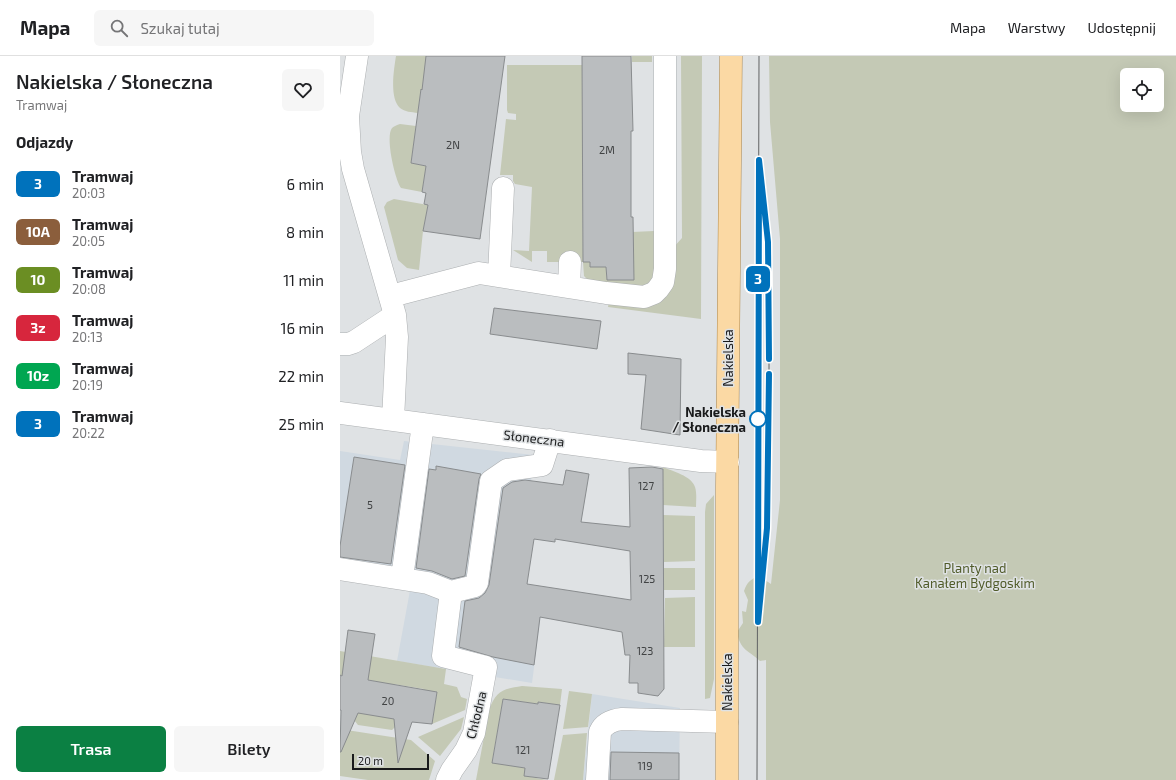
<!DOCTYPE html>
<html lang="pl">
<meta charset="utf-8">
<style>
body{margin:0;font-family:"Exo 2",sans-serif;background:#f6f6f6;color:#202124;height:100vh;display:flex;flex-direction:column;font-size:15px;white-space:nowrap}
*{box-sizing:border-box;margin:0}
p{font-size:13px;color:#757577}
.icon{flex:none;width:22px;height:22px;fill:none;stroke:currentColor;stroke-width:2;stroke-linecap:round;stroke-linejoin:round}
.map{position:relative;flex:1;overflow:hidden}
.details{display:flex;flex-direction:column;background:#fff;width:340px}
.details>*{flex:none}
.badge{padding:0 8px;border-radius:6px;font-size:14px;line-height:26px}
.controls{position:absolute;left:780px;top:12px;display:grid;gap:8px}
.controls a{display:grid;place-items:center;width:44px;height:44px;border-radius:6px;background:#fff;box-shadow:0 4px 16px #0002;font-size:20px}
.scale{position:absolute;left:12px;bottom:10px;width:77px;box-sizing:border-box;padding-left:4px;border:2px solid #191a1b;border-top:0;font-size:11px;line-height:14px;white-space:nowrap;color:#191a1b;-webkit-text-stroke:3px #dfe2e4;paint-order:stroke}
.map>.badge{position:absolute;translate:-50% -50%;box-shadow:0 0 0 2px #fff}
h2{padding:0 16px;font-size:15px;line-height:36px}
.round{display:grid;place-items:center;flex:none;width:42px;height:42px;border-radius:6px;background:#f6f6f6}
.overview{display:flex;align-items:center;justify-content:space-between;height:68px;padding:0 16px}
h1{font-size:19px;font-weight:600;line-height:30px}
.action{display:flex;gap:8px;margin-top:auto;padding:8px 16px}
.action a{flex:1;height:46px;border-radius:6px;background:#0b8043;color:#fff;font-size:16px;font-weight:600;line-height:46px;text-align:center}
.action a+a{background:#f6f6f6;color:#202124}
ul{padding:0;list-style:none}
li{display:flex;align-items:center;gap:12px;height:48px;padding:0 16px}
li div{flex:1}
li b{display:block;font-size:15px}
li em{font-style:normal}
li .badge{min-width:44px;font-weight:700;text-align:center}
header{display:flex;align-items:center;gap:24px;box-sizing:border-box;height:56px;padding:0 20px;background:#fff;border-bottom:1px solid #e0e0e0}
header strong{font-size:19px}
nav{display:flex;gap:22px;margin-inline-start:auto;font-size:14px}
.search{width:280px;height:36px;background:#f6f6f6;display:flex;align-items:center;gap:10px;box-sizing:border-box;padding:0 14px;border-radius:6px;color:#757577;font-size:15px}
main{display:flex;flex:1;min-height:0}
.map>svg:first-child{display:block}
.built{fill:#d0d9e1}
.green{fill:#c4c9b5;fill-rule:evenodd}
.building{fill:#babdbf;stroke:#898c8e;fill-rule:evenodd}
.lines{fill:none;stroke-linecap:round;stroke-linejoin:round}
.minor-casing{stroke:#acafb1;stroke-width:23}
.major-casing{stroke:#ab864c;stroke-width:23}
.minor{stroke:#fff;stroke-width:22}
.major{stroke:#fbd9a4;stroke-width:22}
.tram{stroke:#606263;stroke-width:1}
.line-casing{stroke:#fff;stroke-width:9}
.line{stroke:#0072bc;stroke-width:6}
.stop-dot{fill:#fff;stroke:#0072bc;stroke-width:2}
.labels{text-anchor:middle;stroke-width:3;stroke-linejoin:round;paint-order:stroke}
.number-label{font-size:11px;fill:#414344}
.street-label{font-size:13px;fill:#191a1b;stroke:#dfe2e4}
.stop-label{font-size:13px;font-weight:bold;fill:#191a1b;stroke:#dfe2e4;text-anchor:end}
.park-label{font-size:13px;fill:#505b29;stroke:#dfe2e4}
</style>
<header>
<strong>Mapa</strong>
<div class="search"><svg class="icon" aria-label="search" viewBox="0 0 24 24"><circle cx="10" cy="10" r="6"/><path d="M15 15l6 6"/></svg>Szukaj tutaj</div>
<nav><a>Mapa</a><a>Warstwy</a><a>Udostępnij</a></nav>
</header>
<main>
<section class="details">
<div class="overview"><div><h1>Nakielska / Słoneczna</h1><p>Tramwaj</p></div><a class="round"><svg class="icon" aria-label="heart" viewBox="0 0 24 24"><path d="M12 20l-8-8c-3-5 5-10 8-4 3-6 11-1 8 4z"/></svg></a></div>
<h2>Odjazdy</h2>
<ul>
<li><span class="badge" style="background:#0072bc;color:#fff">3</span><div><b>Tramwaj</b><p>20:03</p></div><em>6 min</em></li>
<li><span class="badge" style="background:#8b5e3c;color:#fff">10A</span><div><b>Tramwaj</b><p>20:05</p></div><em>8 min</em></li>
<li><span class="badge" style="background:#6b8e23;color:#fff">10</span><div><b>Tramwaj</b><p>20:08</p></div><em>11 min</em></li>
<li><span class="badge" style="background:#d7263d;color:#fff">3z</span><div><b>Tramwaj</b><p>20:13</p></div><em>16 min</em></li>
<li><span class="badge" style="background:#00a651;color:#fff">10z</span><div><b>Tramwaj</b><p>20:19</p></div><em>22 min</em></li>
<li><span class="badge" style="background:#0072bc;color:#fff">3</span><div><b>Tramwaj</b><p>20:22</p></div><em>25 min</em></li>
</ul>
<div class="action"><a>Trasa</a><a>Bilety</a></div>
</section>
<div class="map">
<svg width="836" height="724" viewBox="0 0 836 724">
<rect width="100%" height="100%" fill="#dfe2e4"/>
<path class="built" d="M 64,385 L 194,399 L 191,425 L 175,520 L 202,550 L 192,627 L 57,605 L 71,529 L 0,518 L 0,395 L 60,404 Z
M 252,638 L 340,652 L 339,724 L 243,724 Z"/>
<path class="green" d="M 56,0 L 86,0 L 86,34 L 81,34 L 78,57 C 71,56 65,56 60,52 C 49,42 54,13 56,0 Z
M 292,0 L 312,0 L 312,6 L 292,6 Z
M 341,0 L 362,0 L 361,263 L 268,251 L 269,245 L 301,248 L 332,193 L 342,182 Z
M 429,0 L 836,0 L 836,724 L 426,724 L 426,604 L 420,605 C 408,594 400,594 397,576 L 403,567 L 402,555 L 406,556 L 408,544 L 404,535 C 407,526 411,523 419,520 L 431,528 L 440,444 L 440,183 L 430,66 ZM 787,19 L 817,19 L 817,49 L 787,49 Z
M 167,9 L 242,9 L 243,206 L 250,206 L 250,211 L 266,211 L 267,224 L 293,224 L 292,176 L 314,175 L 314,218 L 313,223 L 305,231 L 249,225 L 244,220 L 243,206 L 207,206 L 207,195 L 192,195 L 192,206 L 173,194 L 189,195 L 192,131 L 175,128 L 173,125 L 173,119 L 160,119 L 166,63 L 176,64 L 176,58 L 168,57 L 167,54 Z
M 60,68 L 76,70 L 71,107 L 86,110 L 82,136 L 61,132 C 55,123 45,81 52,72 C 54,70 57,69 60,68 Z
M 54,143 L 88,149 L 83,175 L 79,214 L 67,212 L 58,204 L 44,151 L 47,146 Z
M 323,411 C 332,415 352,420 355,431 C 357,437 356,445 356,451 L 323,449 Z
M 374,439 L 374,623 L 370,642 L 365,643 L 365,456 L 366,448 Z
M 323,459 L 355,460 L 355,505 L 324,506 Z
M 324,512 L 355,512 L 355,534 L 324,534 Z
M 355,541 L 355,591 L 324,591 L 325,542 Z
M 0,595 L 106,613 L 104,628 L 117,631 L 121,641 L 127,643 L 125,654 L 92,668 L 97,636 L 93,635 L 93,637 L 84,636 L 84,633 L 53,628 L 52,630 L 30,624 L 0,619 Z
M 182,630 L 222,633 L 220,649 L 198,646 L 198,648 L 163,643 L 152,706 L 185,712 L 185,720 L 207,724 L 136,724 L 149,654 C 156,635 162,633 182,630 Z
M 229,635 L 252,638 L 248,671 L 223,673 Z
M 16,656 L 57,663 L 55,671 L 52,674 L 18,669 L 14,664 Z
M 124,661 L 121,673 L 100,700 L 78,681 Z
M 0,673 L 71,684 L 95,705 L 89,724 L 28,724 L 0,720 Z
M 247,677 L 243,724 L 214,724 L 223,679 Z"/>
<path class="building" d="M 86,0 L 165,0 L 140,183 L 83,175 L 88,149 L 84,148 L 86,137 L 82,136 L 86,110 L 71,107 L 81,33 L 82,34 Z
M 242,0 L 291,0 L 293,75 L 291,75 L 291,161 L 293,161 L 294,224 L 267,224 L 266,211 L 250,211 L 250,206 L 243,206 Z
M 154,252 L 261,265 L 257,293 L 150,278 Z
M 288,297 L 341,303 L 340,379 L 301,373 L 306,319 L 288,318 Z
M 14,401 L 65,409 L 51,508 L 0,501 L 0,490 Z
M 96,410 L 141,418 L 139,423 L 125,520 L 112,523 L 92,515 L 76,512 L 89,413 L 96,414 Z
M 312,411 L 323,413 L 324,633 L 318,640 L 298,637 L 298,627 L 289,627 L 290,599 L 285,599 L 282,576 L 200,561 L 194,609 L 153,601 L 119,591 L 125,545 L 139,542 L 145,537 L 149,529 L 163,432 L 172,426 L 185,424 L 223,429 L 226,414 L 249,418 L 241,466 L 290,471 L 289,412 ZM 194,483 L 215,486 L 215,483 L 290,495 L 291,544 L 187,528 Z
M 8,574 L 35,578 L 28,624 L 97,636 L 92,668 L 72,666 L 58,707 L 54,663 L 18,657 L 1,696 L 0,696 L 1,654 L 0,654 L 0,619 L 2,620 Z
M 163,643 L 198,648 L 198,646 L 220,649 L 208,723 L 184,720 L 185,712 L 152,707 Z
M 271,696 L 339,697 L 339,724 L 270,724 Z"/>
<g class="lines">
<defs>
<path id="minor" d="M 17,0 L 8,60 L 10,96 L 13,113 L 55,259 L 57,281 L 53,364
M 159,220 L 163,132
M 229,231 L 230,206
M 51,240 L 139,217 L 266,237 L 304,241 L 314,237 L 318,233 L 323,226 L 325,213 L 325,0
M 0,288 L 8,288 L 14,286 L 55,259
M 0,357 L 361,405 L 388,406
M 0,513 L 88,527 L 111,536 L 135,530 L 137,527 L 151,425 L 167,414 L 202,409 L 210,384
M 62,522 L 83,368
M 107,724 L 112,714 L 126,694 L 134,677 L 146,611 L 103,600 L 111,536
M 257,724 L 260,676 C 264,667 273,664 282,663 L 387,666"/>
<path id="major" d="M 387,724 L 387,430 L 391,0"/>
</defs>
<use href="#minor" class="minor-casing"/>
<use href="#major" class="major-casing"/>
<use href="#minor" class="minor"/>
<use href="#major" class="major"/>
<path class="tram" d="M 423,514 C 430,444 429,373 429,302 C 429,246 431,190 423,135
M 417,724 L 419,0"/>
</g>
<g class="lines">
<defs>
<path id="line" d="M 429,303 L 428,186 L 419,104 L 418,566 L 427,472 L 429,318"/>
</defs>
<use href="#line" class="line-casing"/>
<use href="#line" class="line"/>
</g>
<circle class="stop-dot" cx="418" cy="363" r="8"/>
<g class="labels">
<g class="number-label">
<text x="113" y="93">2N</text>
<text x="267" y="98">2M</text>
<text x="306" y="434">127</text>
<text x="30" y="453">5</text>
<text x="307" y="527">125</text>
<text x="305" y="599">123</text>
<text x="48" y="649">20</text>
<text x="183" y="698">121</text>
<text x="305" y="714">119</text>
</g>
<g class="street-label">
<text transform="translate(388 302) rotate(-90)" y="5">Nakielska</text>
<text transform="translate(194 382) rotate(7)" y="5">Słoneczna</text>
<text transform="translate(387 626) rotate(-90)" y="5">Nakielska</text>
<text transform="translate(136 659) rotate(-76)" y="5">Chłodna</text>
</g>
<g class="stop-label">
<text x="406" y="361">Nakielska<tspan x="406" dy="15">/ Słoneczna</tspan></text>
</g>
<g class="park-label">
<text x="635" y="517">Planty nad<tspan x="635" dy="15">Kanałem Bydgoskim</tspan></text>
</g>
</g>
</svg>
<div class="controls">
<a><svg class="icon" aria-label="locate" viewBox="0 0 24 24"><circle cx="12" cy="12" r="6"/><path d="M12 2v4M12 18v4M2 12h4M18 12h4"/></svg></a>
</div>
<div class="scale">20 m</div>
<b class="badge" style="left:418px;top:223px;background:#0072bc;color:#fff">3</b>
</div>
</main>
